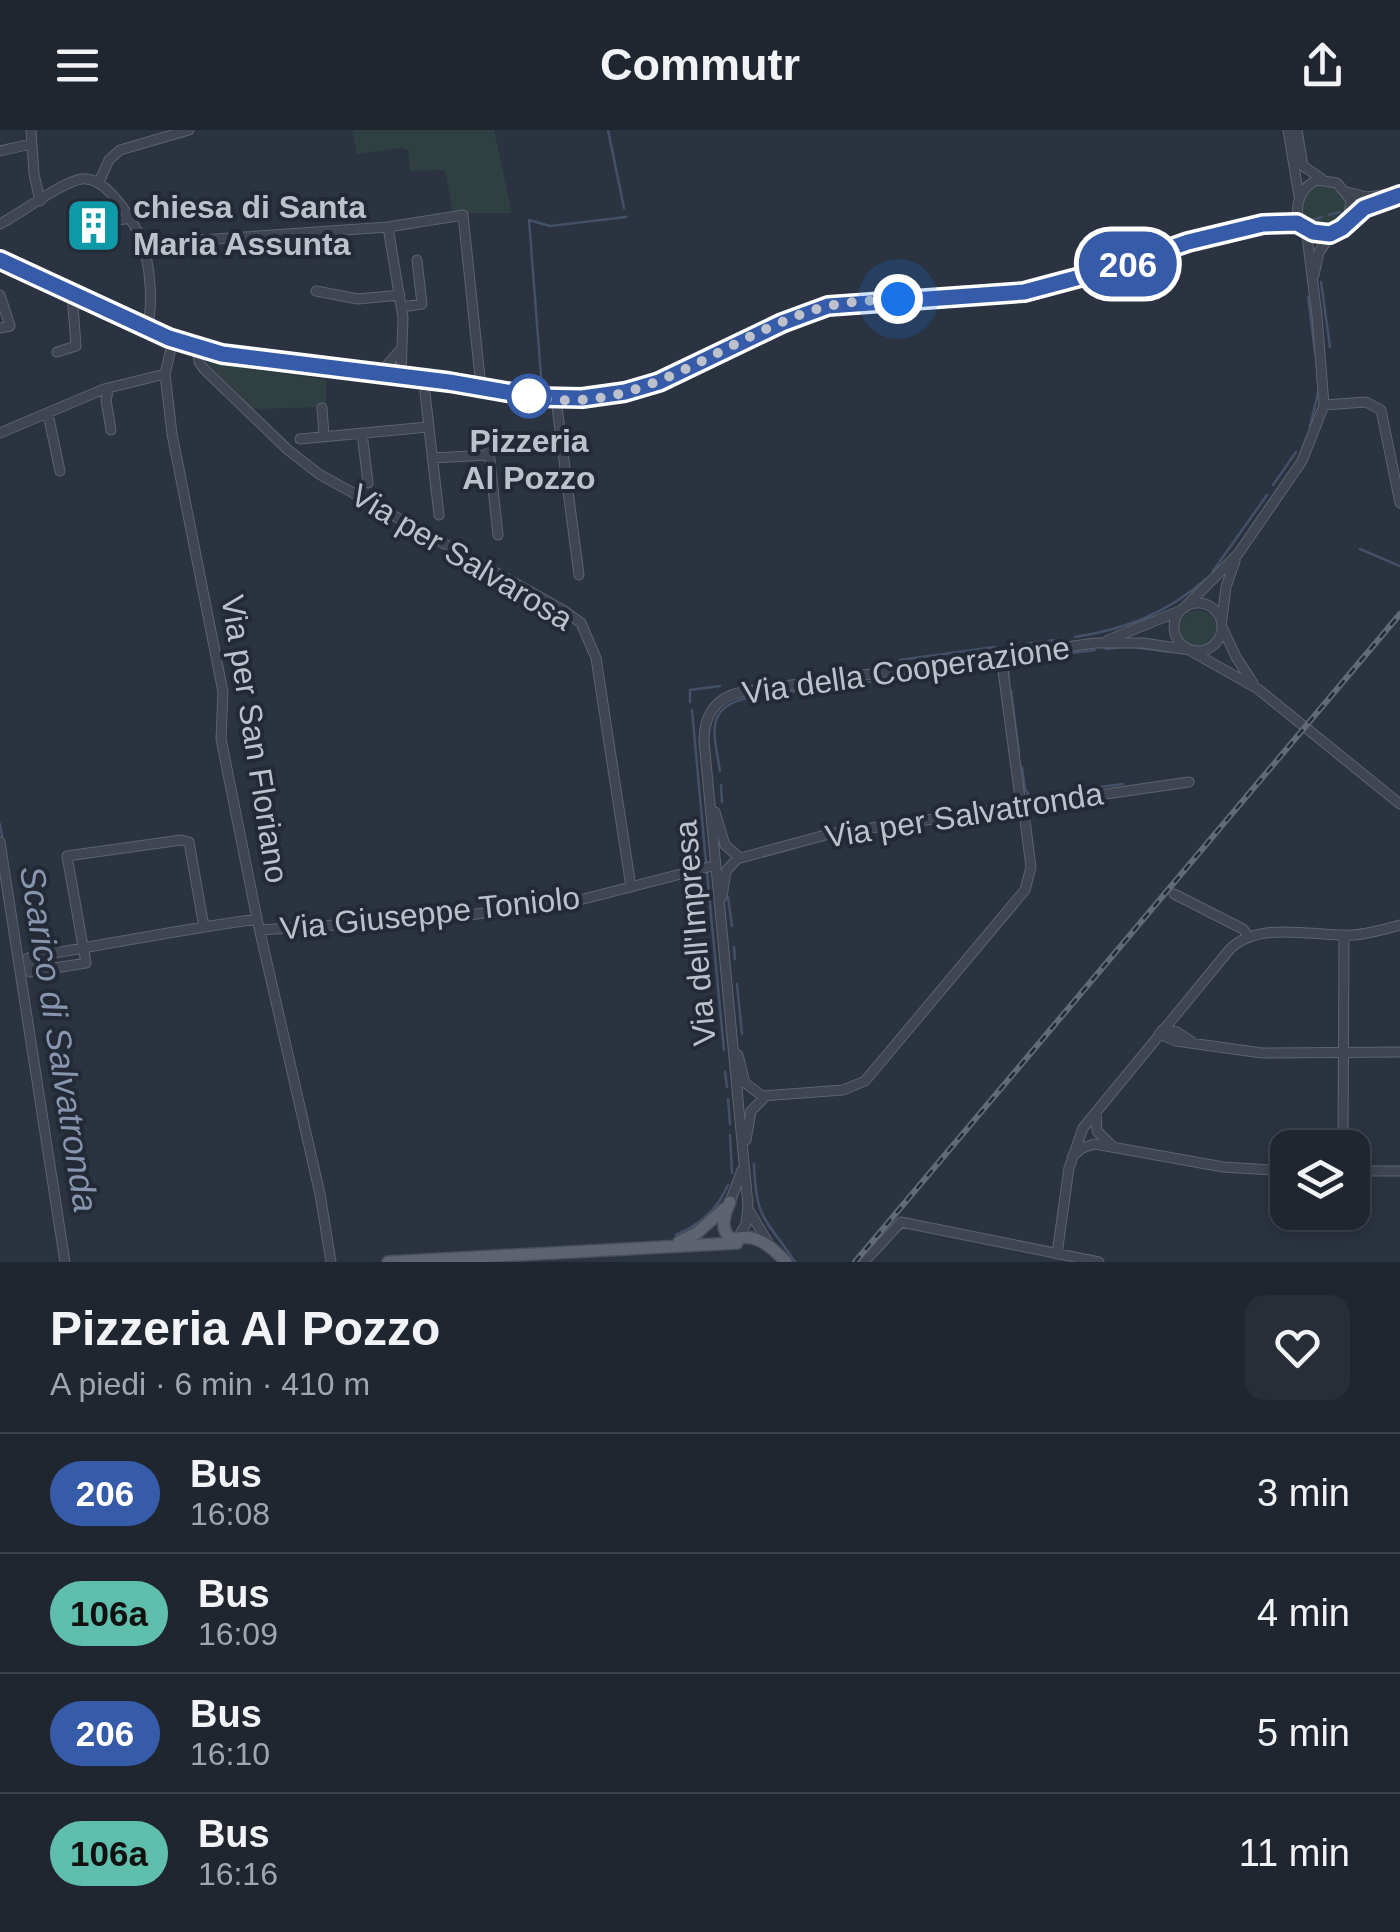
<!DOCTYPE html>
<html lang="it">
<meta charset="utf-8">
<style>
body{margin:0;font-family:Helvetica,sans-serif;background:#282e38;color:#f1f3f6;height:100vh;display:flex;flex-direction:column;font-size:38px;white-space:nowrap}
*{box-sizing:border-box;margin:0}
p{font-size:32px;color:#a2a5ab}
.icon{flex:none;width:55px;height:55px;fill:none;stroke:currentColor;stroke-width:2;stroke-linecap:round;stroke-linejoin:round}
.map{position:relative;height:1132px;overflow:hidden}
.side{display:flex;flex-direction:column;background:#202630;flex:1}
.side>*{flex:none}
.badge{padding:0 20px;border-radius:32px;font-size:35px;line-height:65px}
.tools{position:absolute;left:1270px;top:1000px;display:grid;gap:20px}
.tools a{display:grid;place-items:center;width:100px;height:100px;border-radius:20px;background:#202630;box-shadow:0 5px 15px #0003,0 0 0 2px #3d434c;font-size:50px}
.you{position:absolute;width:50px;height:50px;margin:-25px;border:8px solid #fff;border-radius:50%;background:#1a73e8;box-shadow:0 0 0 15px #1a73e833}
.map>.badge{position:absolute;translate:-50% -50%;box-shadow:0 0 0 5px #fff}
.round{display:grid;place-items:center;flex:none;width:105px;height:105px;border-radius:20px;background:#282e38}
.headline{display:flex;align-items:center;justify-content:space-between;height:170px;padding:0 50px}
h1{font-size:48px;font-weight:600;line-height:75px}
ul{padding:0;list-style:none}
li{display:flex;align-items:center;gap:30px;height:120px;padding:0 50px;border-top:2px solid #3d434c}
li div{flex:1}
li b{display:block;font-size:38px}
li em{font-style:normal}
li .badge{min-width:110px;font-weight:700;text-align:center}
header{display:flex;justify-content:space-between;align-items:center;height:130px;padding:0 50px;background:#202630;font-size:45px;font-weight:600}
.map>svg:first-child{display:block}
.green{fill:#2e4042}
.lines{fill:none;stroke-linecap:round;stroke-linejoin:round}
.stream{stroke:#435067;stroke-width:2.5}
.minor-casing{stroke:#5d636e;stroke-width:11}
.major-casing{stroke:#484e5a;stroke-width:14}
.minor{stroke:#3f4551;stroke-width:9}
.major{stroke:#5d6470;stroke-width:11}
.rail-casing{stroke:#626977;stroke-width:6}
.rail{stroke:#232a36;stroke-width:2.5;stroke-dasharray:8;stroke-linecap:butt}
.line-casing{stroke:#fff;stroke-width:22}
.line{stroke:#365ba9;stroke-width:15}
.walk{stroke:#bcc1cb;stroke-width:10;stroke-dasharray:0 18}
.stop-dot{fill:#fff;stroke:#365ba9;stroke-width:5}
.labels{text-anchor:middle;stroke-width:8;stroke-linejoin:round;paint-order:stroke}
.poi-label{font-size:32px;font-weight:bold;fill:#bcc1cb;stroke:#232a36;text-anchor:start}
.stop-label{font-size:32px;font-weight:bold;fill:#bcc1cb;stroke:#232a36}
.street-label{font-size:32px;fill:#bcc1cb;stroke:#232a36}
.water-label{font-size:35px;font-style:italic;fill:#8796ae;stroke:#232a36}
</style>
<header><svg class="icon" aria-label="menu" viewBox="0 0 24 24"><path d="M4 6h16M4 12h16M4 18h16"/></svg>Commutr<svg class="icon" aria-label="share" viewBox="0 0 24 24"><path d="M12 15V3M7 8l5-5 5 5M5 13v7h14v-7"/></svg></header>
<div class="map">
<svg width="1400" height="1132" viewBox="0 0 1400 1132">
<rect width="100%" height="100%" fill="#2b3340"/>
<path class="green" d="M 352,0 L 494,0 L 512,83 L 453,83 L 445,40 L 410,41 L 408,20 L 402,18 L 357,24 Z
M1301 77a23 23 0 1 1 46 0a23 23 0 1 1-46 0Z
M 206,232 L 326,250 L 326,277 L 253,279 Z
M1180 498a18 18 0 1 1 36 0a18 18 0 1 1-36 0Z"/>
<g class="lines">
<path class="stream" d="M 608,0 L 624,78
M 1329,85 L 1340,82
M 1312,90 L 1322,87
M 1321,152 L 1330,217
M 1073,156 C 1131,144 1185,120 1243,104
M 1061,159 L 1064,158
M 1030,166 L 1054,161
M 1308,167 L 1315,222
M 991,173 L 1022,168
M 920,174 L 979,174
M 542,259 L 529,90 L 550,96 L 626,87
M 561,274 C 587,272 613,273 638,266 C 714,244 777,188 857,177
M 1310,296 L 1319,259
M 1273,355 L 1296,322
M 1360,419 L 1400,436
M 1213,441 L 1267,365
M 1075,507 C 1127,499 1167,483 1206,449
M 1025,514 L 1063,509
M 1132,517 L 1171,522
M 1106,519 L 1124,517
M 1063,524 L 1095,520
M 900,530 L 995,517
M 1007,532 L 1056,525
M 1008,534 L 1009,552
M 955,540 L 997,533
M 895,548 L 925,544
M 879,550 L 885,549
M 832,557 L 870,552
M 813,559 L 823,558
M 1011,561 L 1019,623
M 773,564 L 803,560
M 690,572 L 690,560 L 720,556
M 692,580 L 706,732
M 1022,637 L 1025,659 L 1030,667 L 1085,659
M 720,641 C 714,603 703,576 752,567
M 721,655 L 722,672
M 1100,657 L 1123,654
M 0,694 L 3,711
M 707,742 L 724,920
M 728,767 L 732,796
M 734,817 L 735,829
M 737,854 L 742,904
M 725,942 L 727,957
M 728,969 L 730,994
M 730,1005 L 732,1043
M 754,1034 C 756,1092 766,1088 795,1132
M 676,1105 C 701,1094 717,1080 728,1055"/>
<defs>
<path id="minor" d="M 31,0 L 34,44 L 40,71
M 1288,0 L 1299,66
M 1297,0 L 1303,36 L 1322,49
M 0,21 L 31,14
M 99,52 L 109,30 L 120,20 L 189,0
M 1347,62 L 1367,67 L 1383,65
M 109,91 L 125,89
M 1348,91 L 1351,70 L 1337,53 L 1317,50 C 1290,62 1290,105 1324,104 C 1340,104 1345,92 1356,83 C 1369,73 1385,70 1400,65
M 0,94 C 20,84 63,51 82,49 C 108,46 140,99 145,121 C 150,142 154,178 146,198
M 388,97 L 403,188 L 401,245
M 143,114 L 388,97 L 463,85 L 481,257
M 0,130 L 148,199 L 198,218 L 247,228 L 449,251 L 559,269 L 609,266 L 659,253 L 782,193 L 834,174 L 1006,165 L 1114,139 L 1209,106 L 1263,94 L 1303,94
M 1314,145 L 1319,122 L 1331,105
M 316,161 L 358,169 L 400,165
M 0,165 L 10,196 L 0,198
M 402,177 L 422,174 L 417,130
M 173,210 L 165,244 L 172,304 L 223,562 L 221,609 L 257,789 L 320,1064 L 331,1132
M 198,218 L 199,232 L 204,239 L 288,320 L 319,344 L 563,480 L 581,493 L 596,528 L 631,757
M 57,222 L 76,216 L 72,163
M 386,244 L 388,234 L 400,220
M 427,249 L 425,263 L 439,385
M 109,258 L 106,270 L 111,300
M 556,269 L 579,445
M 1324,275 L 1366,272 L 1381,280 L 1400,373
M 322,278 L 324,306
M 48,284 L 60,341
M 0,303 L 104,259 L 165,244
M 362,303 L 368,353
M 300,309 L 428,297
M 489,321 L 498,405
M 432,328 L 489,325
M1174 497a24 24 0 1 1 48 0a24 24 0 1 1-48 0Z
M 1184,478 L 1238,424 L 1302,331 L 1324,275 L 1317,186 L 1306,98
M 1222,489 L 1226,457 L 1235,431
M 1222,497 L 1236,527 L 1253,553
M 1108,510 L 1177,482
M 1191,521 L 1258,559 L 1400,674
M 1001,526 L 1021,675
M 715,682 L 725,715 L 739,727
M 0,712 L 65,1132
M 1174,764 L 1243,799 L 1248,806
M 722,767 L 726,741 L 737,729 L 829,704 L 1189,652
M 204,797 L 189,712 L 181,710 L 67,726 L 82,811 L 86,833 L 30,842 L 28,828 C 104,814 180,800 257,789
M 260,800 L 441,788 L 564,774 L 716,735
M 1162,900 L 1177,902 L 1192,912
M 1159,904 L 1176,911 L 1262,923 L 1400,922
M 738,925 L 745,953 L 762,966 L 843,960 L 865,951 L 1025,760 L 1031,737 L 1023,675
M 1096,982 L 1097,1001 L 1111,1015
M 746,1010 L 751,981 L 766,966
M 1343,1018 L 1344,805
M 1072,1027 L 1082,1018 L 1095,1014 L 1223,1037 L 1288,1041
M 1352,1041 L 1400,1041
M 730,1072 L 742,1040
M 750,1082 L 770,1116
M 739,1106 L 746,1094 L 748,1075 L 704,611 C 704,585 715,568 741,562 L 1095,513 L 1143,513 L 1190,520
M 1057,1124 L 1069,1038 L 1083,998 L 1230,819 C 1260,790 1315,807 1353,805 C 1369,804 1385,799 1400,795
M 864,1132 L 901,1092 L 1099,1132"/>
<path id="major" d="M 730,1072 C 723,1087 719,1102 735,1112
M 730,1110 C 754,1101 770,1115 786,1132
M 679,1112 L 697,1103 L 724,1079
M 388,1132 L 737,1113"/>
</defs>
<use href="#minor" class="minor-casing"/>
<use href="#major" class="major-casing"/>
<use href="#minor" class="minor"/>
<use href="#major" class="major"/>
<defs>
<path id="rail" d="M 855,1132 L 1400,484"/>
</defs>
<use href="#rail" class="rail-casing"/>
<use href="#rail" class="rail"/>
</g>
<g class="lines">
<defs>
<path id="line" d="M 0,130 L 169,208 L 222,224 L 449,252 L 535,267 L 582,268 L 625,262 L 659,252 L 782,193 L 828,176 L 1024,162 L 1114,138 L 1188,112 L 1263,94 L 1297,93 L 1313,102 L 1330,104 L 1342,98 L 1364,78 L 1400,65"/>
</defs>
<use href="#line" class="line-casing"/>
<use href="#line" class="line"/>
<path class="walk" d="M 529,266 C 639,289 715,212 814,180 C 841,171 870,171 898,169"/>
</g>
<defs>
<symbol id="building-square" viewBox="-11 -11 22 22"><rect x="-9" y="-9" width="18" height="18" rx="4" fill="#0f9aa8" stroke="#232a36"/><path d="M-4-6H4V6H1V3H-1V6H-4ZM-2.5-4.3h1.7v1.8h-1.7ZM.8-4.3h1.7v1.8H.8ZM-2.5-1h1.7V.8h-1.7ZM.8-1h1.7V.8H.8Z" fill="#fff"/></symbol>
</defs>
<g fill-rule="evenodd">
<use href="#building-square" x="62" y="64" width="63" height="63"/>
</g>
<circle class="stop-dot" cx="529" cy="266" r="20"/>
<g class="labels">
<g class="poi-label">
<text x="133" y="88">chiesa di Santa<tspan x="133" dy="37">Maria Assunta</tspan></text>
</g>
<g class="stop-label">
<text x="529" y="322">Pizzeria<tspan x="529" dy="37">Al Pozzo</tspan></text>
</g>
<g class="street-label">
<text transform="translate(462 427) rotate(31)" y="11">Via per Salvarosa</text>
<text transform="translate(906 540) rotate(-8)" y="11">Via della Cooperazione</text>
<text transform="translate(255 609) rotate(81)" y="11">Via per San Floriano</text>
<text transform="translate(964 685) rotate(-9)" y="11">Via per Salvatronda</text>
<text transform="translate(430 783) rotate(-6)" y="11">Via Giuseppe Toniolo</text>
<text transform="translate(695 803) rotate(-95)" y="11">Via dell'Impresa</text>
</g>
<g class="water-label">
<text transform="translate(59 909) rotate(81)" y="12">Scarico di Salvatronda</text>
</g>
</g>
</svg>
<div class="tools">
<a><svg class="icon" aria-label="layers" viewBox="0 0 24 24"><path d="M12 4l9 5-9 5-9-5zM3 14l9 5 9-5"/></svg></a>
</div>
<div class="you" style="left:898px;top:169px"></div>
<b class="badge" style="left:1128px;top:134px;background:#365ba9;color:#fff">206</b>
</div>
<section class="side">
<div class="headline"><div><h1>Pizzeria Al Pozzo</h1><p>A piedi · 6 min · 410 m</p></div><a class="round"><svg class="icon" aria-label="heart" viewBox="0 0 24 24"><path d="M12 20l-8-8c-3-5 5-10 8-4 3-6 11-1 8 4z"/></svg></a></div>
<ul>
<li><span class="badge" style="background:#365ba9;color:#fff">206</span><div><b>Bus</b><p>16:08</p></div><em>3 min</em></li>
<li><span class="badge" style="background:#5fbeac;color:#111">106a</span><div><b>Bus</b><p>16:09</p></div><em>4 min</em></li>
<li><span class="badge" style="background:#365ba9;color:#fff">206</span><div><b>Bus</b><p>16:10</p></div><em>5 min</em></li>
<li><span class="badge" style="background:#5fbeac;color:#111">106a</span><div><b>Bus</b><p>16:16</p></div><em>11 min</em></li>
</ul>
</section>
